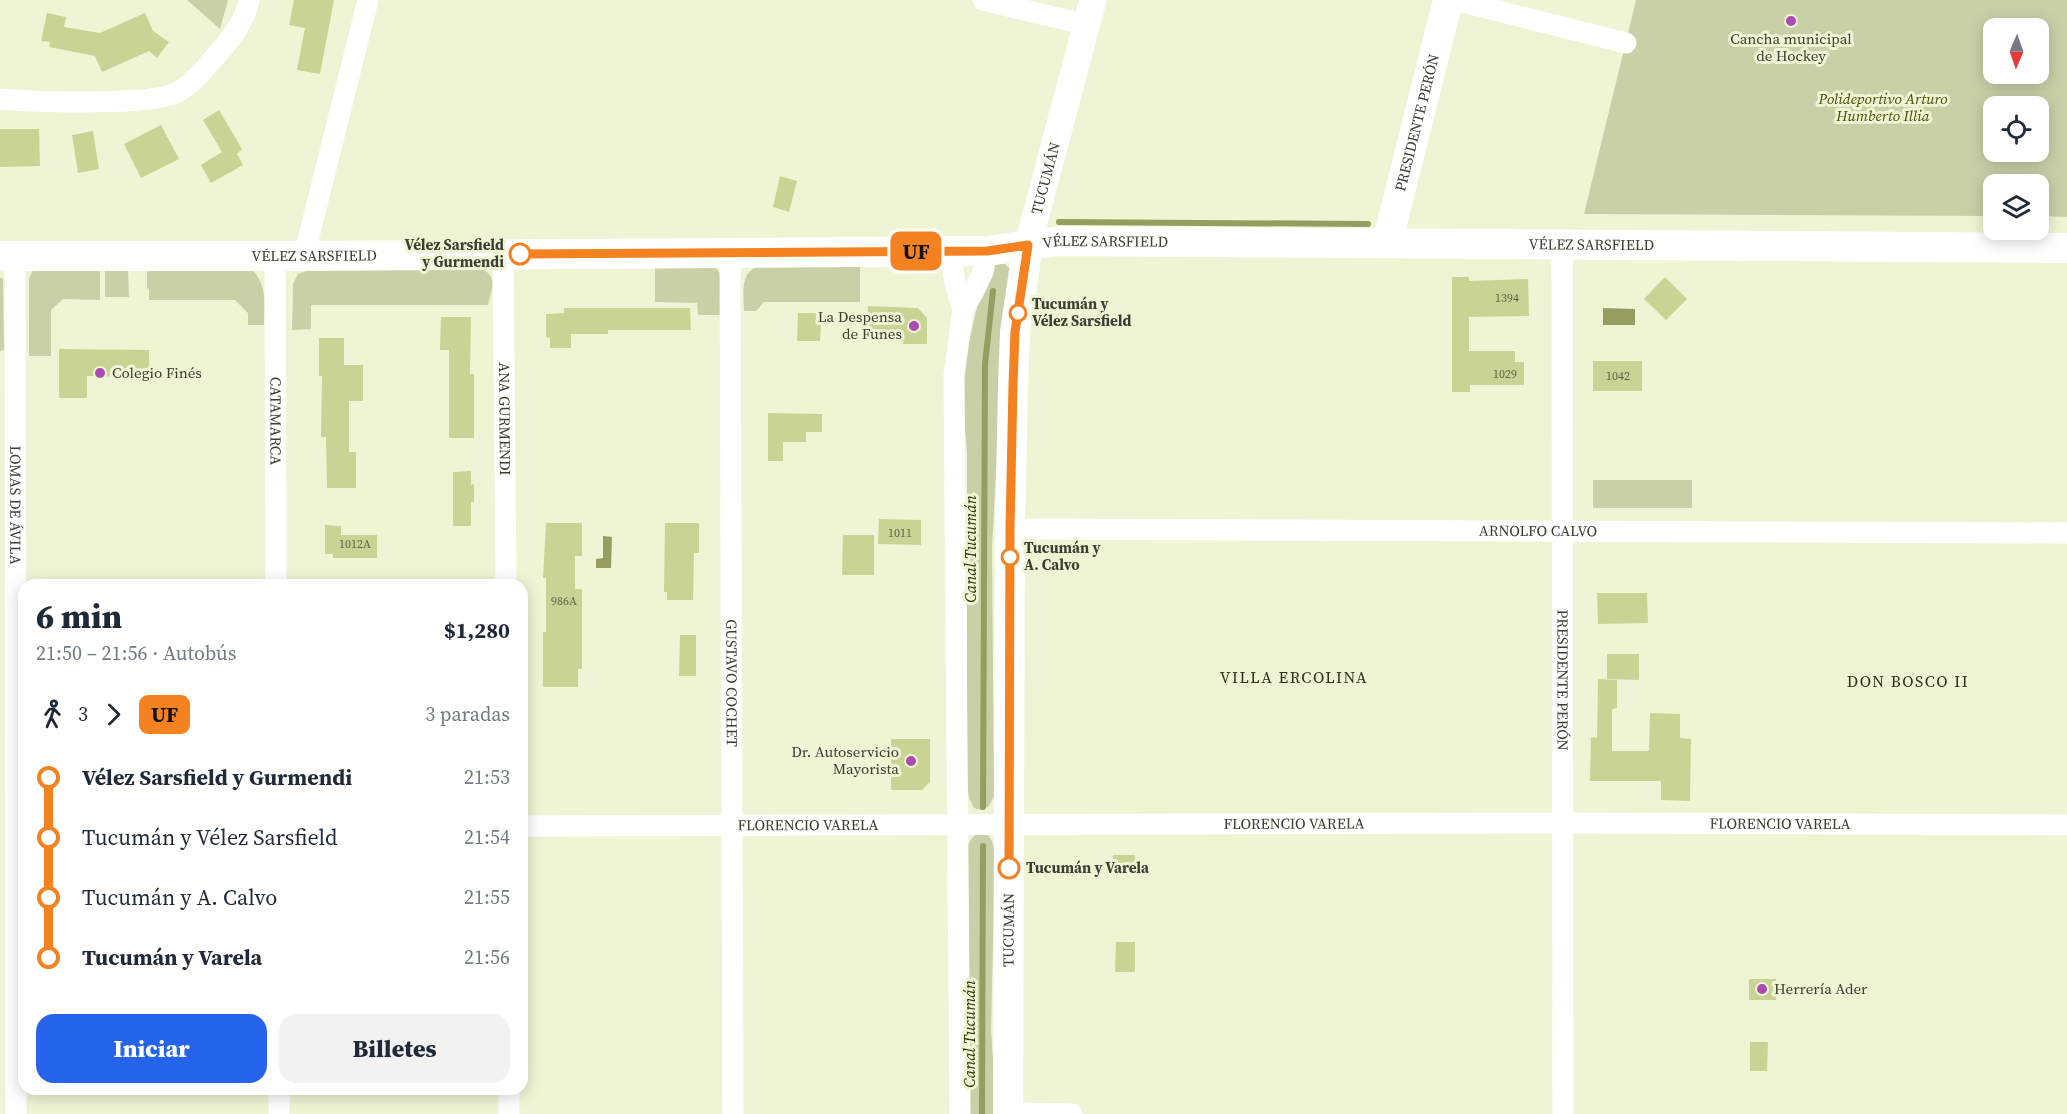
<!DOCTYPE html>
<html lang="es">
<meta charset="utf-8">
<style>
body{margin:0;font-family:"Source Serif 4",serif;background:#f2f2f3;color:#1f2937;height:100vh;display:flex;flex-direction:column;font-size:22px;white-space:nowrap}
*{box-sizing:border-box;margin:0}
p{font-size:20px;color:#747a83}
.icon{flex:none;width:33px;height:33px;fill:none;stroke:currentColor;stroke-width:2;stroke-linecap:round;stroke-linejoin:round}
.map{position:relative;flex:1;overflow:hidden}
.side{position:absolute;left:18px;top:579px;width:510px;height:516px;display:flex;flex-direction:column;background:#fff;border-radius:18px;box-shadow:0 3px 15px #0003}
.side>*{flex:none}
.badge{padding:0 12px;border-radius:9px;font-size:21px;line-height:39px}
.needle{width:39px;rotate:182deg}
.fabs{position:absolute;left:1983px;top:18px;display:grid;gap:12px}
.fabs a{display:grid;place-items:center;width:66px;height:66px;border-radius:12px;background:#fff;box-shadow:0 3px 15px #0003;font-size:30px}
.map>.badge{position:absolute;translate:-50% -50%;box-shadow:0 0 0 3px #fff}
.legs{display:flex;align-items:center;gap:9px;height:66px;padding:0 18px;font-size:20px}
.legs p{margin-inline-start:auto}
.summary{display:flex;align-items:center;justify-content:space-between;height:102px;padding:0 18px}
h1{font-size:33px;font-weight:800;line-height:45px}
.action{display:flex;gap:12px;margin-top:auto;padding:12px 18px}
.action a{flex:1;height:69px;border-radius:18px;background:#2563eb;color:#fff;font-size:24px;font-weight:800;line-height:69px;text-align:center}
.action a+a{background:#f2f2f3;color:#1f2937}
ul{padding:0 18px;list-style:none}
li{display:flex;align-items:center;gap:21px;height:60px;font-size:22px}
li i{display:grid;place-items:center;width:9px;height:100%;margin:0 8px;background:currentColor}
li i::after{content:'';width:15px;height:15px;margin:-8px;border:4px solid;border-radius:50%;background:#fff}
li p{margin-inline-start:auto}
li:first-child i{background:linear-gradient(#0000 50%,currentColor 0)}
li:last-child i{background:linear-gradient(currentColor 50%,#0000 0)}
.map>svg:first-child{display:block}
.green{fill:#c9d0a8;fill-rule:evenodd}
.water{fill:#959e60}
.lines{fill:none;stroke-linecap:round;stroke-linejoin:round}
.stream{stroke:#959e60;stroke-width:6}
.building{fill:#c9d393}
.minor{stroke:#fff;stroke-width:21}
.tertiary{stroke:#fff;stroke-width:27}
.secondary{stroke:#fff;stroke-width:30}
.line-1-casing{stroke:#fff;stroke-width:14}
.line-1{stroke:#f58220;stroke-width:9}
.poi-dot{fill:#ab4ab1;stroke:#eff5d4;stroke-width:2}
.stop-1-dot{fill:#fff;stroke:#f58220;stroke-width:3}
.labels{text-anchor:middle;stroke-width:6;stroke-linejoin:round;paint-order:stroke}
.number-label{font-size:12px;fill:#5f634a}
.poi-label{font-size:15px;fill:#3c3e31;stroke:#eff5d4;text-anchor:end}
.park-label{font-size:15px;font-style:italic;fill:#495003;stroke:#eff5d4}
.street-label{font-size:15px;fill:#3c3e31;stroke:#eff5d4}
.stop-label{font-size:15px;font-weight:bold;fill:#3c3e31;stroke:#eff5d4;text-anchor:start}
.water-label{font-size:16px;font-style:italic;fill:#2f3402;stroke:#eff5d4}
.neighbourhood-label{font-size:16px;letter-spacing:1.5px;fill:#2f3218;stroke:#eff5d4}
</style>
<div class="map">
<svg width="2067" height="1114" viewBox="0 0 2067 1114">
<rect width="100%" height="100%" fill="#eff5d4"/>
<path class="green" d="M 187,0 L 228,0 L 220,29 Z
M 1636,0 L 2067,0 L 2067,217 L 2039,216 L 2038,184 L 1994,184 L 1993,216 L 1584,214 ZM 1994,28 L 2038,28 L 2038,74 L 1994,74 ZM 1994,106 L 2038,106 L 2038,152 L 1994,152 Z
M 995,263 L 1005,264 L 1010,269 L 1001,457 L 996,472 L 992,548 L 994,796 L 989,806 L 981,810 L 974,808 L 969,798 L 967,785 L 967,453 L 963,406 L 963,367 L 983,282 Z
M 772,264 L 860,264 L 860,302 L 764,302 L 756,311 L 744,311 C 744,299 740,276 753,269 C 757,266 766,266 772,264 Z
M 706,265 L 716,268 L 721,275 L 720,315 L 698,315 L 697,303 L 655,302 L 655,267 Z
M 38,267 L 100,268 L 100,300 L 63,299 L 51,310 L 51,356 L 29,356 L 29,279 L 32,272 Z
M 479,267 C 499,277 492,286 488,305 L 311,305 L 311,329 L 292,330 L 293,284 L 298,274 L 312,269 Z
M 105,268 L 128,268 L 129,297 L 105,297 Z
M 147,269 L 251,269 C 268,284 264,304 264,325 L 248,325 L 248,313 L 235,300 L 149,300 L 149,289 L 147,288 Z
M 0,277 L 3,279 L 4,350 L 0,351 Z
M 1593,480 L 1692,480 L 1692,508 L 1593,508 Z
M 978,832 C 995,832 994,851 995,863 L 991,1030 L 997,1114 L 969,1114 L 968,845 L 971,839 Z"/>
<path class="water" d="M 1603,308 L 1635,309 L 1635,325 L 1603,325 Z
M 603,536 L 612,537 L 611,568 L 596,568 L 596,559 L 603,558 Z"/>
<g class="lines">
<path class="stream" d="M 1059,222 L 1368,224
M 983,807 L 985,364 L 993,291
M 982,1114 L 983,846"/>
</g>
<path class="building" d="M 294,0 L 334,0 L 320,74 L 297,70 L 305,28 L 289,25 Z
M 47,13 L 66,17 L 64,27 L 100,33 L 145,13 L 153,31 L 169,42 L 157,58 L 149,51 L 102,72 L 95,56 L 49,47 L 50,42 L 41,41 Z
M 219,110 L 242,149 L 237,154 L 243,165 L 211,183 L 201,165 L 222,152 L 203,120 Z
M 161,125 L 179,159 L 141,178 L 124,144 Z
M 0,129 L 39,129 L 40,166 L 0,167 Z
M 93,131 L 99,169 L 78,173 L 72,135 Z
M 780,176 L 797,181 L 789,212 L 773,207 Z
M 1452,277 L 1469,277 L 1469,281 L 1528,279 L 1529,316 L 1469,317 L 1469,351 L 1515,351 L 1515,362 L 1524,362 L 1524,385 L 1470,385 L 1470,392 L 1452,392 Z
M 1665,277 L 1687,299 L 1666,320 L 1644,299 Z
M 868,306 L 918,308 L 927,318 L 927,344 L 903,344 L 903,335 L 867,334 Z
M 564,308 L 690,308 L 691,330 L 608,330 L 608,334 L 571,334 L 571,348 L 550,348 L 550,338 L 546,337 L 546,314 L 564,313 Z
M 798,313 L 816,313 L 816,324 L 821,324 L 820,341 L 797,341 Z
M 441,317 L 471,317 L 470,374 L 474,374 L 474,438 L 449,438 L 449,350 L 440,350 Z
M 319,338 L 344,338 L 344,365 L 363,365 L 363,401 L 349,401 L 349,452 L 356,452 L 356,488 L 327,488 L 326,437 L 321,437 L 322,376 L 319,376 Z
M 59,349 L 149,350 L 149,377 L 87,376 L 87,398 L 59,398 Z
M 1593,361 L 1642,361 L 1642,391 L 1593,391 Z
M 768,413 L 822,414 L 822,432 L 806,432 L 806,442 L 783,442 L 783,461 L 768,461 Z
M 471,471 L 471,485 L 474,484 L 474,502 L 471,502 L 471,526 L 453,526 L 453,472 Z
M 879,519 L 921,520 L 921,545 L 878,544 Z
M 546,523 L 582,523 L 582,556 L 575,556 L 575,589 L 582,589 L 582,669 L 578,669 L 578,687 L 543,687 L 543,632 L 546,632 L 546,578 L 543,578 Z
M 665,523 L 699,523 L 699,553 L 694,553 L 693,600 L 667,600 L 667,592 L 664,592 Z
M 325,525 L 341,526 L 341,535 L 377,535 L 377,558 L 333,558 L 333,554 L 325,554 Z
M 843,535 L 874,535 L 874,575 L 842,575 Z
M 1597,593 L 1647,593 L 1648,623 L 1598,624 Z
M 680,635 L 696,635 L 696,676 L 679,676 Z
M 1607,654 L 1639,654 L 1639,680 L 1607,679 Z
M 1598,679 L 1617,680 L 1617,708 L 1612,709 L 1612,751 L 1649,751 L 1650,713 L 1680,714 L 1680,738 L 1691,739 L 1690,801 L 1661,800 L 1661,781 L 1590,781 L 1591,737 L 1597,738 Z
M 891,739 L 930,739 L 930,782 L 922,790 L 891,790 Z
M 1113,855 L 1135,855 L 1135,875 L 1113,874 Z
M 1116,942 L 1135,942 L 1135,972 L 1115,972 Z
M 1749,979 L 1776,979 L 1776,1000 L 1749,1000 Z
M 1750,1042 L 1768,1042 L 1767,1071 L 1750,1071 Z"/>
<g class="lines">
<g class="minor">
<path d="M 983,0 L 1087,25"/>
<path d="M 1455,0 L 1626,43"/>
<path d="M 0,99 C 34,102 152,106 178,92 C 195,82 207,66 220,51 C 234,35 245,20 249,0"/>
<path id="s1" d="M 1562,245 L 1563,1114"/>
<path d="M 952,251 C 952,272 955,289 963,309"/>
<path id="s2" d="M 730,253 L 733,1114"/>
<path id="s3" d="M 503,254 L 506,585"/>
<path id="s4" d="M 15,256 L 16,1114"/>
<path id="s5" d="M 275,256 L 276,585"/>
<path d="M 304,256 L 368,0"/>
<path id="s6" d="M 1010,529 L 2067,533"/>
<path id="s7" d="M 522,826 L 1563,823 L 2067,825"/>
<path d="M 279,1089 L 279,1114"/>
<path d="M 509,1089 L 509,1114"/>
<path d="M 1008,1113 L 1072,1114"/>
<path d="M 960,1114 L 954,376 L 963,309 L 973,293 L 983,272 L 987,251"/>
</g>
<path class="tertiary" id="s8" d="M 1028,245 L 1093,0"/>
<g class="secondary">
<path id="s9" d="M 1387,243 L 1448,0"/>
<path id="s10" d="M 0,256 L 304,256 L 987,251 L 1059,241 L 2067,248"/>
<path id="s11" d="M 1008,1114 L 1010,529 L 1013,385 L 1015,332 L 1028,245"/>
</g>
</g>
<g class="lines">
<defs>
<path id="line-1" d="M 520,254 L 987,251 L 1028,245 L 1015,332 L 1013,385 L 1010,529 L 1009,868"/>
</defs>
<use href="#line-1" class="line-1-casing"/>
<use href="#line-1" class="line-1"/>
</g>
<g class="poi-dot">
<circle cx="1791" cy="21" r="6"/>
<circle cx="914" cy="326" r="6"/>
<circle cx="100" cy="373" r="6"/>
<circle cx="911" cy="761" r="6"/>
<circle cx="1762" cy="989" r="6"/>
</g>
<g class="stop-1-dot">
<circle cx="520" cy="254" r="10"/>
<circle cx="1018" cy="313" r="8"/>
<circle cx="1010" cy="557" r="8"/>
<circle cx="1009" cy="868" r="10"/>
</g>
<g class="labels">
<g class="number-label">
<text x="1507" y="302">1394</text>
<text x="1505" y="378">1029</text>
<text x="1618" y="380">1042</text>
<text x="900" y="537">1011</text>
<text x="355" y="548">1012A</text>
<text x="564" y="605">986A</text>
</g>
<g class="poi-label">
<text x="1791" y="44" text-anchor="middle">Cancha municipal<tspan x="1791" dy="17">de Hockey</tspan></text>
<text x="902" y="322">La Despensa<tspan x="902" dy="17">de Funes</tspan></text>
<text x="112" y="378" text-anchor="start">Colegio Finés</text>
<text x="899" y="757">Dr. Autoservicio<tspan x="899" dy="17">Mayorista</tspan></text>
<text x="1774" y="994" text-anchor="start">Herrería Ader</text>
</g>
<g class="park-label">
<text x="1883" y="104">Polideportivo Arturo<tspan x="1883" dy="17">Humberto Illia</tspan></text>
</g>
<g class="street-label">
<text dy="5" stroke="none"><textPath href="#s9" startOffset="124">PRESIDENTE PERÓN</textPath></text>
<text dy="5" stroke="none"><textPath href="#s8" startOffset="69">TUCUMÁN</textPath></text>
<text dy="5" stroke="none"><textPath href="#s10" startOffset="1106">VÉLEZ SARSFIELD</textPath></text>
<text dy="5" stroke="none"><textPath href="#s10" startOffset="1592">VÉLEZ SARSFIELD</textPath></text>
<text dy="5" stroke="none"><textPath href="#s10" startOffset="314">VÉLEZ SARSFIELD</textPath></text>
<text dy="5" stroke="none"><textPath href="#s5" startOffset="165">CATAMARCA</textPath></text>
<text dy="5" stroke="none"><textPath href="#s3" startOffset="165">ANA GURMENDI</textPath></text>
<text dy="5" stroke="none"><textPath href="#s4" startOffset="249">LOMAS DE ÁVILA</textPath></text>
<text dy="5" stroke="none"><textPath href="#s6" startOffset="528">ARNOLFO CALVO</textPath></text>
<text dy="5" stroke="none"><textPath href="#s1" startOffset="435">PRESIDENTE PERÓN</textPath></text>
<text dy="5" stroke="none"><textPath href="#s2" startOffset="430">GUSTAVO COCHET</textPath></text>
<text dy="5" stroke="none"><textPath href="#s7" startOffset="772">FLORENCIO VARELA</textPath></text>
<text dy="5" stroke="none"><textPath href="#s7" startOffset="1258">FLORENCIO VARELA</textPath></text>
<text dy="5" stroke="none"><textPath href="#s7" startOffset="286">FLORENCIO VARELA</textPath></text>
<text dy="5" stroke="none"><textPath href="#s11" startOffset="184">TUCUMÁN</textPath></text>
</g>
<g class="stop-label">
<text x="504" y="250" text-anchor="end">Vélez Sarsfield<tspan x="504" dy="17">y Gurmendi</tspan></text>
<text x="1032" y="309">Tucumán y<tspan x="1032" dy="17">Vélez Sarsfield</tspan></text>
<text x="1024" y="553">Tucumán y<tspan x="1024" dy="17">A. Calvo</tspan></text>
<text x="1026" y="873">Tucumán y Varela</text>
</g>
<g class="water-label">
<text transform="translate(970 549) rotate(-90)" y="6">Canal Tucumán</text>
<text transform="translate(969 1034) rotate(-90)" y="6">Canal Tucumán</text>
</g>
<g class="neighbourhood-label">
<text x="1294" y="683">VILLA ERCOLINA</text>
<text x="1908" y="687">DON BOSCO II</text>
</g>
</g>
</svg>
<div class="fabs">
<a><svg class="needle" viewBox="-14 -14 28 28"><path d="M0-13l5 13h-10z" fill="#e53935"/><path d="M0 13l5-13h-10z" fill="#747a83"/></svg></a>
<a><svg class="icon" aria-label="locate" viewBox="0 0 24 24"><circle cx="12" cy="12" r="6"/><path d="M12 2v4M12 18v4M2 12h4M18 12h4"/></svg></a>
<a><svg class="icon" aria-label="layers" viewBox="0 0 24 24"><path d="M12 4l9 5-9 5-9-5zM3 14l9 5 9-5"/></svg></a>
</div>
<b class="badge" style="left:916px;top:251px;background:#f58220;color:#111">UF</b>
<section class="side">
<div class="summary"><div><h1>6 min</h1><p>21:50 – 21:56 · Autobús</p></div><b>$1,280</b></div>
<div class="legs"><svg class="icon" aria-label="walk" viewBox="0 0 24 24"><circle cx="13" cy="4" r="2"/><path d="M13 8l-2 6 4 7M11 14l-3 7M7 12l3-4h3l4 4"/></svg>3<svg class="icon" aria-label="forward" viewBox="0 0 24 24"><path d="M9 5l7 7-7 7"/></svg><b class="badge" style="background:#f58220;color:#111">UF</b><p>3 paradas</p></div>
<ul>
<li><i style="color:#f58220"></i><b>Vélez Sarsfield y Gurmendi</b><p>21:53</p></li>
<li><i style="color:#f58220"></i><span>Tucumán y Vélez Sarsfield</span><p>21:54</p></li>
<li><i style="color:#f58220"></i><span>Tucumán y A. Calvo</span><p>21:55</p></li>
<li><i style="color:#f58220"></i><b>Tucumán y Varela</b><p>21:56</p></li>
</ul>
<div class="action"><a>Iniciar</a><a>Billetes</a></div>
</section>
</div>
